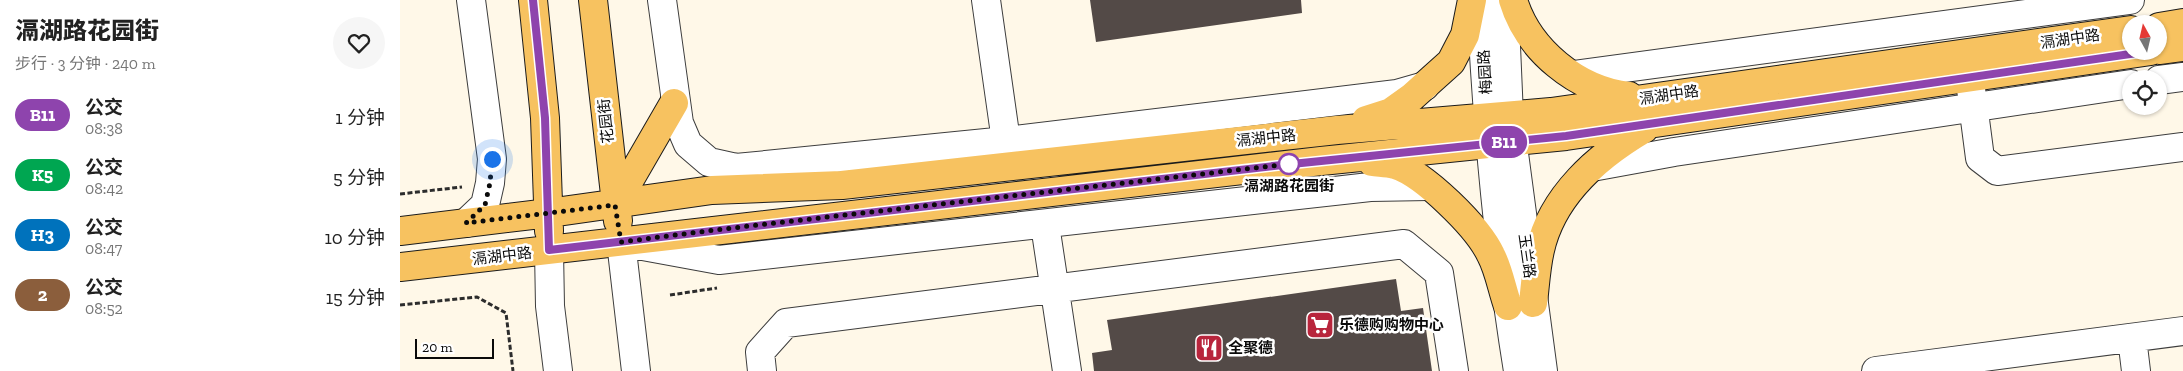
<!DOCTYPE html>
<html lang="zh">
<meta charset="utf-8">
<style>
body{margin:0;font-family:"Zilla Slab","Noto Sans SC",serif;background:#f6f6f6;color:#222;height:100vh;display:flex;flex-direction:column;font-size:19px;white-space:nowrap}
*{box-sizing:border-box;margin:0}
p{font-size:16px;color:#767676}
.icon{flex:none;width:28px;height:28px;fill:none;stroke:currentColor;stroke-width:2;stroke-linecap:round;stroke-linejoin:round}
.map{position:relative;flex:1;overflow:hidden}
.panel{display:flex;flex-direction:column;background:#fff;width:400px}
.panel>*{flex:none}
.badge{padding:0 10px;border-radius:16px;font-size:18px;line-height:32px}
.needle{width:32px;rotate:352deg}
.tools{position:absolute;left:1722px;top:15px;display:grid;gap:10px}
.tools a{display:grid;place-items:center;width:45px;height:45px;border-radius:50%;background:#fff;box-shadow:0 1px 4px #0004;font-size:25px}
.scale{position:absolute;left:15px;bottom:12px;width:79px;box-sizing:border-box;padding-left:5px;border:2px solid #0a0a0a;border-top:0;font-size:14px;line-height:18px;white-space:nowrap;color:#0a0a0a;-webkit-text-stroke:4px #fff;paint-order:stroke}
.you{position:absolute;width:25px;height:25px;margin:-12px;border:4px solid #fff;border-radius:50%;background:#1a73e8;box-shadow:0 0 0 8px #1a73e833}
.map>.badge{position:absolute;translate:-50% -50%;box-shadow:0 0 0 2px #fff}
.round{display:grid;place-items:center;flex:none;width:52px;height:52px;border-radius:26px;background:#f6f6f6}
.summary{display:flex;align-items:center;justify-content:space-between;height:85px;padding:0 15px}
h1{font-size:24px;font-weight:800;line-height:38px}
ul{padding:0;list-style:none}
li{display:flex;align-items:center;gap:15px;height:60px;padding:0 15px}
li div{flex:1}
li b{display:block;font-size:19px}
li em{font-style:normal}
li .badge{min-width:55px;font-weight:700;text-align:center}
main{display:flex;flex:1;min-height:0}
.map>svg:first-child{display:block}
.building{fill:#534a47}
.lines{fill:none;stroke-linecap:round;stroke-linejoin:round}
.minor-casing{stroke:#3d3d3d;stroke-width:30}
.major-casing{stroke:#1b1b1b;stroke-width:30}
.path{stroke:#2c2c2c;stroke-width:3;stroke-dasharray:5 2.5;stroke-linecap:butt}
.minor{stroke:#fff;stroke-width:28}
.major{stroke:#f7c260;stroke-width:28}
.line-casing{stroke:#fff;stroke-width:11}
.line{stroke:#8e44ad;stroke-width:8}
.walk{stroke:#0a0a0a;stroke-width:5;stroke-dasharray:0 9}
.stop-dot{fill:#fff;stroke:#8e44ad;stroke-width:2.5}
.labels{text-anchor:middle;stroke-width:5;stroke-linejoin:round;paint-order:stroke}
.street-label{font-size:15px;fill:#0a0a0a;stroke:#fff}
.stop-label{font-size:15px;font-weight:bold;fill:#0a0a0a;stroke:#fff}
.poi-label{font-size:15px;font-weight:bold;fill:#0a0a0a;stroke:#fff;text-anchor:start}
</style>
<main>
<section class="panel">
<div class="summary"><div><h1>滆湖路花园街</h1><p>步行 · 3 分钟 · 240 m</p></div><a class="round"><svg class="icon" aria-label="heart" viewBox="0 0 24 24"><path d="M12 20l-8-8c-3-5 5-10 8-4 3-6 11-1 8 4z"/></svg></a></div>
<ul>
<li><span class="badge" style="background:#8e44ad;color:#fff">B11</span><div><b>公交</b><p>08:38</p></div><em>1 分钟</em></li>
<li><span class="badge" style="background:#00a651;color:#fff">K5</span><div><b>公交</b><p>08:42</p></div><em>5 分钟</em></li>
<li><span class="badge" style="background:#0072bc;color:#fff">H3</span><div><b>公交</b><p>08:47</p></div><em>10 分钟</em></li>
<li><span class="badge" style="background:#8b5e3c;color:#fff">2</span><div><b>公交</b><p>08:52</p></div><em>15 分钟</em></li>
</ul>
</section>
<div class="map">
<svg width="1783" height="371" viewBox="0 0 1783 371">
<rect width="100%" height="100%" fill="#fff8e8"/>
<path class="building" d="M 690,0 L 901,0 L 902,13 L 696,42 Z
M 996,279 L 1001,311 L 1023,308 L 1032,371 L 694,371 L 692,353 L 712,350 L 707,320 Z"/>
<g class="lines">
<defs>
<path id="minor" d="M 262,0 L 279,123 L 288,144 L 309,162 L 336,168 L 606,141 L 997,94 L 1025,86
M 586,0 L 606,141
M 1081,0 C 1087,124 1098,248 1118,371
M 1104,0 L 1109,116 L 1143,371
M 1173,75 L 1730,0
M 1759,80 L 1783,77
M 1571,89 L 1580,158 L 1597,171 L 1783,147
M 1192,167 L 1274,152 L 1731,84
M 66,223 L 85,205 L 90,183 L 92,159 L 71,0
M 645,225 L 667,371
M 149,250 L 150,306 L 158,371
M 1732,338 L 1736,371
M 236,371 L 221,242 L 319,260 L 970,187 L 1029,186
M 362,371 L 360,352 L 386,323 L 1004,244 L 1039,273 L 1054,371
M 1476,371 L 1783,331"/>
<path id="major" d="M 133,0 L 145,118 L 149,231
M 193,0 L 218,221
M 1113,0 C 1128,50 1177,90 1229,96
M 1759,27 L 1783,23
M 1759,50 L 1783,47
M 966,120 L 991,112 L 1012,97 L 1051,62 L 1065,35 L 1072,0
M 972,162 C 979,163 988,163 995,165 C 1024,174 1078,227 1091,255 C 1099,270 1102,289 1108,306
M 215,205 L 274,103
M 0,231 L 149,213 L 312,190 L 442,185 L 937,130 L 1151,112 L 1731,30
M 0,267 L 921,161 L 1166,136 L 1751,51
M 1133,303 C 1135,286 1136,267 1140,250 C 1152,196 1198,156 1244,129"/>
</defs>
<use href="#minor" class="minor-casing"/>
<use href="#major" class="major-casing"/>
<path class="path" d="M 0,194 L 62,187
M 270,295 L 317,288
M 0,305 L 77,297 L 106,313 L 113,371"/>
<use href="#minor" class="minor"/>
<use href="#major" class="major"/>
</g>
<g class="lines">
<defs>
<path id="line" d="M 133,0 L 145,118 L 149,250 L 882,165 L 1166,136 L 1751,51"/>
</defs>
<use href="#line" class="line-casing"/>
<use href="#line" class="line"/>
<path class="walk" d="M 92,159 L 90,183 L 85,205 L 66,223 L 215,205 L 221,242 L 315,230 L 889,164"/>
</g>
<defs>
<symbol id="supermarket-square" viewBox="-11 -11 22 22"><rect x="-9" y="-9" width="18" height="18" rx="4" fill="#b8253c" stroke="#fff"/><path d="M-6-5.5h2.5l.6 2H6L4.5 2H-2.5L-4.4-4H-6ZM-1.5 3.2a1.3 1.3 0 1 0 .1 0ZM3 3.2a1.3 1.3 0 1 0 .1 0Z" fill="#fff"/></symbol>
<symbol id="restaurant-square" viewBox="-11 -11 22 22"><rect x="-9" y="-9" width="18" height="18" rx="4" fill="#b8253c" stroke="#fff"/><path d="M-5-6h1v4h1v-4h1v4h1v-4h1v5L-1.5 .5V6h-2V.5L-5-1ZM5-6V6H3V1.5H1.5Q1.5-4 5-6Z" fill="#fff"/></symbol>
</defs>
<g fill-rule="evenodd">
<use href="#supermarket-square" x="904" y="309" width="32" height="32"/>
<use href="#restaurant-square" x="793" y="332" width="32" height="32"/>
</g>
<circle class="stop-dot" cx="889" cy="164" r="10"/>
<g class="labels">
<g class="street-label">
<text transform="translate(1670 39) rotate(-8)" y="5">滆湖中路</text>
<text transform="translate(1085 72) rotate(-93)" y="5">梅园路</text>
<text transform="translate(1269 95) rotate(-8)" y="5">滆湖中路</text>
<text transform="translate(206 121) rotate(-96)" y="5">花园街</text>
<text transform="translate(866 138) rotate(-6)" y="5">滆湖中路</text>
<text transform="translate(102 256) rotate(-7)" y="5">滆湖中路</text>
<text transform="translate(1127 256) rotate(82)" y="5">玉兰路</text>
</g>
<g class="stop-label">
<text x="889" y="191">滆湖路花园街</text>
</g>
<g class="poi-label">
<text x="939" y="330">乐德购购物中心</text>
<text x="828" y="353">全聚德</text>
</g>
</g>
</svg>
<div class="tools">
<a><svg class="needle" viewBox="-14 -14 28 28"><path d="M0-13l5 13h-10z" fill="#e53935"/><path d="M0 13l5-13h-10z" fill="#767676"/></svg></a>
<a><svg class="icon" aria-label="locate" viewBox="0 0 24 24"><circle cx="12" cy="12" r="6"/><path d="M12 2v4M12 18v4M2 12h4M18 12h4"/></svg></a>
</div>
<div class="scale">20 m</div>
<div class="you" style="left:92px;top:159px"></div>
<b class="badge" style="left:1104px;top:142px;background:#8e44ad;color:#fff">B11</b>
</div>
</main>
